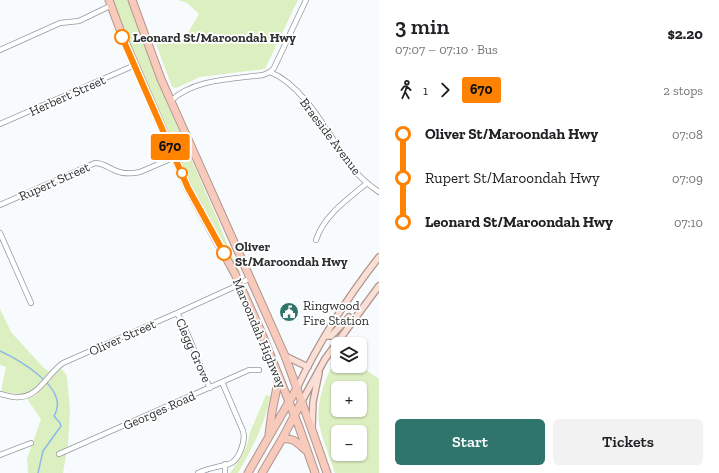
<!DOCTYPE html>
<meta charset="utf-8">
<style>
body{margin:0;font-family:"Zilla Slab",serif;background:#f2f2f2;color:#202124;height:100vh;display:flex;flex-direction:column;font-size:15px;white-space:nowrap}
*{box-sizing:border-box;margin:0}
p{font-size:13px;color:#757577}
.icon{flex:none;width:22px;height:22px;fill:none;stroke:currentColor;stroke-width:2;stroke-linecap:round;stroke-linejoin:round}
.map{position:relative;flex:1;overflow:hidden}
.side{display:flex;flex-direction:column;background:#fff;width:340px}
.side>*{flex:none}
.badge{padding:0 8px;border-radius:3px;font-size:14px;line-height:26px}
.controls{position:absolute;left:331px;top:337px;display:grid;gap:8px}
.controls a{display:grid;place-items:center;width:36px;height:36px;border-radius:6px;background:#fff;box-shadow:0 1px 3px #0004;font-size:20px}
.map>.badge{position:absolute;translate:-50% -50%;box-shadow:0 0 0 2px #fff}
.legs{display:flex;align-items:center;gap:6px;height:44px;padding:0 16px;font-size:13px}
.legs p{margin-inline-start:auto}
.headline{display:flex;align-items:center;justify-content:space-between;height:68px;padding:0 16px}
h1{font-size:22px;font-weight:600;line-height:30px}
.cta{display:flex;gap:8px;margin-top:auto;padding:8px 16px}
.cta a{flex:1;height:46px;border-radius:6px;background:#2f756c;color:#fff;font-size:16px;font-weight:600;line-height:46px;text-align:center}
.cta a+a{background:#f2f2f2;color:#202124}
ul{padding:0 16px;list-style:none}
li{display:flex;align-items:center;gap:14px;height:44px;font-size:15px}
li i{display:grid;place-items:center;width:6px;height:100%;margin:0 5px;background:currentColor}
li i::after{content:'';width:10px;height:10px;margin:-5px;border:3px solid;border-radius:50%;background:#fff}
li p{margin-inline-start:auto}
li:first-child i{background:linear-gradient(#0000 50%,currentColor 0)}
li:last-child i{background:linear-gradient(currentColor 50%,#0000 0)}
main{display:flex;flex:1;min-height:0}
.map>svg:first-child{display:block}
.green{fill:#dcefc1;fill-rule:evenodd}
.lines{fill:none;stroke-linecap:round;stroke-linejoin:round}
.stream{stroke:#8bbae5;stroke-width:1.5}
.minor-casing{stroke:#96999d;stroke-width:6}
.major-casing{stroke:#b0948b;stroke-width:8}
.highway-casing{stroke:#b0948b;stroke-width:9}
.minor{stroke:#fff;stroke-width:4.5}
.major{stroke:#fadfd7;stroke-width:5.5}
.highway{stroke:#f7cabc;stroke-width:7}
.line-1-casing{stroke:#fff;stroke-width:9}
.line-1{stroke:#ff8200;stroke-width:6}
.stop-1-dot{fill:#fff;stroke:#ff8200;stroke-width:2}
.labels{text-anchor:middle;stroke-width:3.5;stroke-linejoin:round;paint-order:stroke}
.stop-label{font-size:13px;font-weight:bold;fill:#2d2f30;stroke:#fff;text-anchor:start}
.street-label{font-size:13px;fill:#2d2f30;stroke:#fff}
.poi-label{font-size:13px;fill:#2d2f30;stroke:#fff;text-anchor:start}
</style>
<main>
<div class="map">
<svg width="379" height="473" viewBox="0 0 379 473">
<rect width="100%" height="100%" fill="#f8fbfe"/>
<path class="green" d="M 113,0 L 129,0 L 165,99 L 217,218 L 231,254 L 241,273 L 239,273 L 196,196 L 135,56 Z
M 178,0 L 298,0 L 265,69 L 200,77 L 176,88 L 172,87 L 155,41 L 161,38 L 182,43 L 199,14 L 187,3 Z
M 0,309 L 11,332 L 44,368 L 50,372 C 30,393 31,398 1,391 L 6,367 L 0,365 Z
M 338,356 L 338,366 L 360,366 L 379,379 L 379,473 L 335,473 C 330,457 322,440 319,423 C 316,400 326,375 338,356 ZM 338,388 L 360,388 L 360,410 L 338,410 ZM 338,432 L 360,432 L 360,454 L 338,454 Z
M 61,368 L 67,376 L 70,410 L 68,445 L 63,473 L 28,473 L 27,459 L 41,419 L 27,399 L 36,395 Z
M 266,395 L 270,396 C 265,425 252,448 238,473 L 230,473 L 242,456 L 247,445 L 250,432 Z"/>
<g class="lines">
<path class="stream" d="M 0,351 C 17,359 62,384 57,408 C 57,410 55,414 54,416 L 60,423 L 61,426 L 43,451 L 38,473"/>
<defs>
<path id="minor" d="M 0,50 L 60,23 L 79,21 L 110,6
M 270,72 L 274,68 L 306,0
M 171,101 C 193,79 233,79 263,75 L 270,72 C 306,86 331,140 354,170 C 361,178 370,186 379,192
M 0,124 L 135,65
M 0,205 L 95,163 C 103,163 107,167 114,170 C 122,174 131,174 140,172 L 175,157
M 0,233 L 31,303
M 316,240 C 324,215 348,199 367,183
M 177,313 C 191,337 198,363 210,388
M 0,394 C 6,395 13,398 19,397 C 39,397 48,373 63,363 L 177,313 L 234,287 L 250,278
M 59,454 L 249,370 L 259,370
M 0,455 L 31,443
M 225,464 L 225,473
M 198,473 C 208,468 218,467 229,464 C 239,461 246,441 243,431 L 222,382"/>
<path id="major" d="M 325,336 L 331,336 L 349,317
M 285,356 L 308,367
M 297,388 C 319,342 347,298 379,257
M 302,401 L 325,359 L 379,286
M 312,427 L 313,402 L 319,373"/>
<path id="highway" d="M 109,0 L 122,35 L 188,188 L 235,274 L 260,329 L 299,427 L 315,473
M 132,0 L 161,79 L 285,356 L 312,430 L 327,473
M 269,434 L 272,412 L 279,377
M 282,439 C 294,437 298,444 307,451
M 248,473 L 297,388
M 262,473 L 282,439 L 302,401"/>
</defs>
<use href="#minor" class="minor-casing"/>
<use href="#major" class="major-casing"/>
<use href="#highway" class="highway-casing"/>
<use href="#minor" class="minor"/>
<use href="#major" class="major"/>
<use href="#highway" class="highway"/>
</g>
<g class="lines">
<defs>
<path id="line-1" d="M 122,37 L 188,188 L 224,253"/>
</defs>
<use href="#line-1" class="line-1-casing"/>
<use href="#line-1" class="line-1"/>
</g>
<defs>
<symbol id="civic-disc" viewBox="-11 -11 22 22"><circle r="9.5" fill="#2f756c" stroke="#fff"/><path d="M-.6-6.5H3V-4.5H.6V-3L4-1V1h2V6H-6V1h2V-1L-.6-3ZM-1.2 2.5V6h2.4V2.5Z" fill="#fff"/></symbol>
</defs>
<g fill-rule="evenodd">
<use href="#civic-disc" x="278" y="301" width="22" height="22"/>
</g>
<g class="stop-1-dot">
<circle cx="122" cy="37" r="7"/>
<circle cx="182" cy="173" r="5"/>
<circle cx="224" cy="253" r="7"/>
</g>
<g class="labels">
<g class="stop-label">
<text x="133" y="42">Leonard St/Maroondah Hwy</text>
<text x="235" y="251">Oliver<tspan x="235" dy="15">St/Maroondah Hwy</tspan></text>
</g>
<g class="street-label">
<text transform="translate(67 95) rotate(-24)" y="5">Herbert Street</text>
<text transform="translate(331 136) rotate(53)" y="5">Braeside Avenue</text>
<text transform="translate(54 181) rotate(-24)" y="5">Rupert Street</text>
<text transform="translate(260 333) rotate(67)" y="5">Maroondah Highway</text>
<text transform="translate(122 337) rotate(-24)" y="5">Oliver Street</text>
<text transform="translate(194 350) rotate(66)" y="5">Clegg Grove</text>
<text transform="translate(159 410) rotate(-24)" y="5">Georges Road</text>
</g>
<g class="poi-label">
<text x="303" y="310">Ringwood<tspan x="303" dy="15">Fire Station</tspan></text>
</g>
</g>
</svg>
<div class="controls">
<a><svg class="icon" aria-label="layers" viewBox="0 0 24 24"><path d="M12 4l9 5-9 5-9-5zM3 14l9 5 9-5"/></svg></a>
<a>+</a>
<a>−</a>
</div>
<b class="badge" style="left:170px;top:147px;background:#ff8200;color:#111">670</b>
</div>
<section class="side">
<div class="headline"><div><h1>3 min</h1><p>07:07 – 07:10 · Bus</p></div><b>$2.20</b></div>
<div class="legs"><svg class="icon" aria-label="walk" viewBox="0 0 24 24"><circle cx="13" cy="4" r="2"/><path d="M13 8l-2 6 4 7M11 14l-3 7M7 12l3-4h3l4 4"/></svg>1<svg class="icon" aria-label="forward" viewBox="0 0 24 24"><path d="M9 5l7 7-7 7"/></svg><b class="badge" style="background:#ff8200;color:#111">670</b><p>2 stops</p></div>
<ul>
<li><i style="color:#ff8200"></i><b>Oliver St/Maroondah Hwy</b><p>07:08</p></li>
<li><i style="color:#ff8200"></i><span>Rupert St/Maroondah Hwy</span><p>07:09</p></li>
<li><i style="color:#ff8200"></i><b>Leonard St/Maroondah Hwy</b><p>07:10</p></li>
</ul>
<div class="cta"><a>Start</a><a>Tickets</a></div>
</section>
</main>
